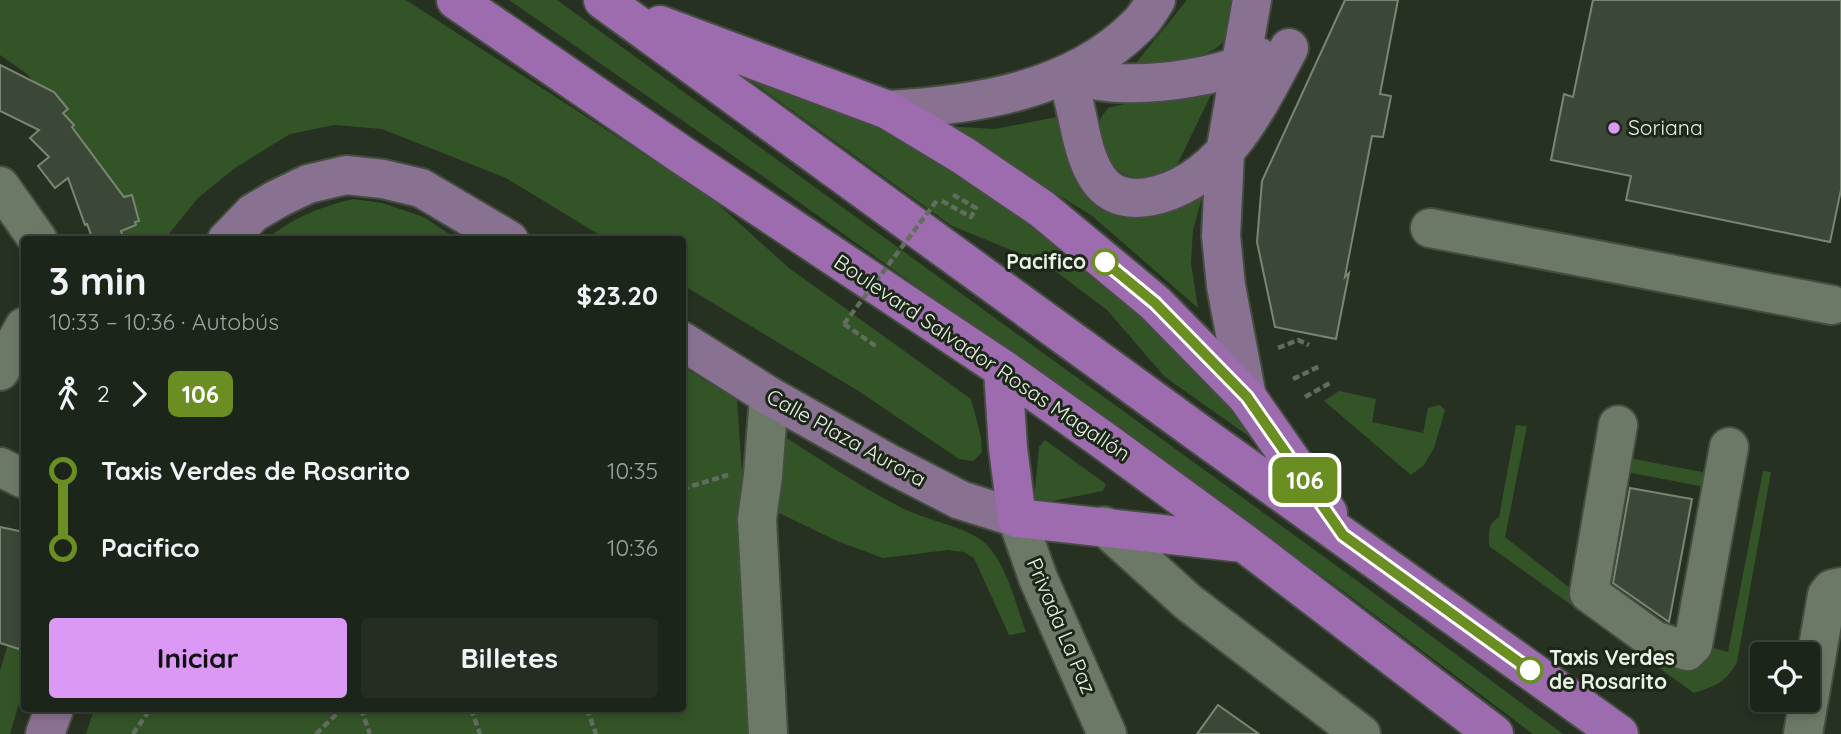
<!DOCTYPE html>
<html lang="es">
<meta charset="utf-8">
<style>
body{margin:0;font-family:Quicksand,sans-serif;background:#252d23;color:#f1f3f6;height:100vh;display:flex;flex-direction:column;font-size:26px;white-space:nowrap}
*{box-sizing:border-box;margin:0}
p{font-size:23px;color:#a0a5a2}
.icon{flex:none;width:38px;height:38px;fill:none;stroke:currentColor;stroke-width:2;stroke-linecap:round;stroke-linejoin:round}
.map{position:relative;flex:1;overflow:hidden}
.panel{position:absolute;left:21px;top:236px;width:665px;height:476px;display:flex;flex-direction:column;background:#1c251a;border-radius:7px;box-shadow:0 4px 10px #0003,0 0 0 2px #3a4239}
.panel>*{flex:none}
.badge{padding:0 14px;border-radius:10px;font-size:24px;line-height:46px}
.tools{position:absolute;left:1750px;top:642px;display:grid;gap:14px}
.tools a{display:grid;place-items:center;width:70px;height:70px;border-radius:7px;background:#1c251a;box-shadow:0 4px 10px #0003,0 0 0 2px #3a4239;font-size:35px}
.map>.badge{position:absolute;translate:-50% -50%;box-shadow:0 0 0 4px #fff}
.legs{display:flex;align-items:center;gap:10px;height:77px;padding:0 28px;font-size:23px}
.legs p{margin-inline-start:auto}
.summary{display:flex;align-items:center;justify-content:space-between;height:119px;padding:0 28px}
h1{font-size:38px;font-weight:800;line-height:52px}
.primary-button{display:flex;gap:14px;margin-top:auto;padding:14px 28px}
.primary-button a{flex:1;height:80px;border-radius:7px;background:#db99f5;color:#111;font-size:28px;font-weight:800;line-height:80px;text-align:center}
.primary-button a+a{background:#252d23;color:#f1f3f6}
ul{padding:0 28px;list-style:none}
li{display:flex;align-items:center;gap:24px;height:77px;font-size:26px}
li i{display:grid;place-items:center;width:10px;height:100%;margin:0 9px;background:currentColor}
li i::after{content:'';width:18px;height:18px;margin:-9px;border:5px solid;border-radius:50%;background:#1c251a}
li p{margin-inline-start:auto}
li:first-child i{background:linear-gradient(#0000 50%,currentColor 0)}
li:last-child i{background:linear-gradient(currentColor 50%,#0000 0)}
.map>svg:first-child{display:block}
.green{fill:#335427}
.building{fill:#3c4837;stroke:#788673;stroke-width:2}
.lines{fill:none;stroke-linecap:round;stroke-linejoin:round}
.minor-casing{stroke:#444d40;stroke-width:42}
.major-casing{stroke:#444d40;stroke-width:42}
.highway-casing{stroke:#444d40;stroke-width:42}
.path{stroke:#636d5f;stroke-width:4.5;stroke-dasharray:7 3.5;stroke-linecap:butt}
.minor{stroke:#6c7967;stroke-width:38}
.major{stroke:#897192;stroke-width:38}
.highway{stroke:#9c6caf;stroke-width:38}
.path-bridge{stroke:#636d5f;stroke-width:4.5;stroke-dasharray:7 3.5;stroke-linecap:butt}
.line-1-casing{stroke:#fff;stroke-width:16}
.line-1{stroke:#6b8e23;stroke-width:10}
.poi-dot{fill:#db99f5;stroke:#1c2718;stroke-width:2.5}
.stop-1-dot{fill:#fff;stroke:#6b8e23;stroke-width:3.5}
.labels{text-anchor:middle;stroke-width:6;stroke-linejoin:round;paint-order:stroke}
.poi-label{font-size:21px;fill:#eaf2e7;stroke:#1c2718;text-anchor:start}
.stop-label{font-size:21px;font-weight:bold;fill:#eaf2e7;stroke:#1c2718;text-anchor:end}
.street-label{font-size:21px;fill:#eaf2e7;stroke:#1c2718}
</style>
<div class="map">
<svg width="1841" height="734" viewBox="0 0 1841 734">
<rect width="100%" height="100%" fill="#263122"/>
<path class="green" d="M 0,0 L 406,0 L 710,197 L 789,268 L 971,399 L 981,437 L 982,452 L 973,461 L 959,459 L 860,392 L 683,285 L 682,240 L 608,240 L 506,178 L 382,129 L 334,125 L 290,134 L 235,168 L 198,198 L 164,240 L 121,240 L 127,218 L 83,140 L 27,74 L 0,55 Z
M 509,0 L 557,0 L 1356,580 L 1563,734 L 1533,734 L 1343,591 L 768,180 Z
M 1187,0 L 1232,0 C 1230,11 1231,30 1225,39 C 1211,62 1156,64 1131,69 Z
M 656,12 L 966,171 L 1123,295 L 1211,383 L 1264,447 L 1165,377 L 1107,310 L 1046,264 L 952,226 Z
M 1197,86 L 1207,88 L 1211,95 L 1176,167 C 1162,174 1149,180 1133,177 C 1111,173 1092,144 1099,122 C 1101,117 1105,112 1108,108 Z
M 1067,115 L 1087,191 L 1110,213 L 1135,217 L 1203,194 L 1193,230 L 1191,263 L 1198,308 L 1091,215 L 944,126 L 995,129 Z
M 354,199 L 382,203 L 424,217 L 458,240 L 266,240 C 291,218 322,206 354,199 Z
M 683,367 L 737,400 L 760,734 L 86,734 L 94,709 L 682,709 Z
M 1339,391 L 1376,399 L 1372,422 L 1423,433 L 1428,408 L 1440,405 L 1445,410 L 1434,448 L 1424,465 L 1411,475 L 1324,401 Z
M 1516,425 L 1527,426 L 1505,537 L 1570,588 L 1700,644 L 1728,652 L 1763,471 L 1771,472 L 1737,662 C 1726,682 1716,686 1694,693 L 1489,546 C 1489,533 1487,524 1499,517 Z
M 773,429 C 815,456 857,485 902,508 C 925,520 969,527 986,544 C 1008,567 1015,603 1026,632 L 1009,635 L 974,558 L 964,552 L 948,550 L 883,558 L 837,541 L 769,508 Z
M 1045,440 L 1106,484 L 1103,491 L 1052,501 L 1034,501 L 1039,447 Z
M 1598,452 L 1728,477 L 1726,491 L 1595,466 Z
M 24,590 L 24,687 L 10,734 L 0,734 L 0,671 Z"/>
<path class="building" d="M 1345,0 L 1398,0 L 1380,94 L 1391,96 L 1383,137 L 1372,136 L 1345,277 L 1349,273 L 1336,339 L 1275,327 L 1257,242 L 1262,181 Z
M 1593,0 L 1841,0 L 1841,190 L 1830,242 L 1626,200 L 1631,176 L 1551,160 L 1564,94 L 1573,97 Z
M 0,65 L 54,92 L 68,109 L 63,113 L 74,125 L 72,127 L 124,197 L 132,195 L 139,221 L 135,222 L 136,225 L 121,231 L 124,240 L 93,240 L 87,224 L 85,225 L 68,178 L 55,188 L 38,166 L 49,157 L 30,138 L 39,130 L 0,111 Z
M 1630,488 L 1692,499 L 1669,622 L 1613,583 Z
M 0,527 L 24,532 L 24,631 L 19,649 L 0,643 Z
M 1218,705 L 1259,734 L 1197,734 Z"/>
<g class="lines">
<defs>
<path id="minor" d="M 0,186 L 38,240
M 1430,228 L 1832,305
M 0,371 L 24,327
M 1618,425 L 1589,593 L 1654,640 L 1687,651 L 1693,645 L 1729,447
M 0,467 L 24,479
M 1017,518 L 1038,578 L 1107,734
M 1104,526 L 1188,602 L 1361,734
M 768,734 L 757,519 L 763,476 L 769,396
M 1803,734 L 1827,595 L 1832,589 L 1841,587"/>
<path id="major" d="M 1066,75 C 1079,108 1079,149 1097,177 C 1109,196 1127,200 1148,197 C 1222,184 1257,108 1289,48
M 1066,75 C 1084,78 1102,83 1120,83 C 1161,85 1223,76 1259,57
M 888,110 C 975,105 1072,91 1137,26 C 1145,19 1150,9 1156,0
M 227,240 L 253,213 L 277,199 L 308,184 L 346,175 L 383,179 L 421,188 L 509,240
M 682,341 L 769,396 L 892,465 L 960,500 L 1017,518
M 1247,397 L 1226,286 L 1221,236 L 1225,153 L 1252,0
M 45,734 L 54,709"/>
<path id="highway" d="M 456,0 L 682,155 L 1003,369 L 1103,440 L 1244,543 L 1494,734
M 603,0 L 1207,439 L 1619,734
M 660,25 L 888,110 L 964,156 L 1042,209 L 1155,303 L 1247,397 L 1328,513
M 1003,369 L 1008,448 L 1017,518 L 1243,543"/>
</defs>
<use href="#minor" class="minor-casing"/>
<use href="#major" class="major-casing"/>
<use href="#highway" class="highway-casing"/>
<path class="path" d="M 942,201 L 971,217 L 976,208 L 952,194
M 844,324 L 877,347
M 1278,348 L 1298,340 L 1309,345
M 1293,379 L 1320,366
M 1305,397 L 1330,383
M 682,489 L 728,475
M 361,709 L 370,734
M 471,709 L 480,734
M 587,709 L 596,734
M 133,734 L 150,709
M 316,734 L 342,709"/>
<use href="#minor" class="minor"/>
<use href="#major" class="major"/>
<use href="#highway" class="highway"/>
<path class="path-bridge" d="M 844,324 L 938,199"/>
</g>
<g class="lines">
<defs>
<path id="line-1" d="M 1105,262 L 1155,303 L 1247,397 L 1343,535 L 1530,670"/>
</defs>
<use href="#line-1" class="line-1-casing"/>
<use href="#line-1" class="line-1"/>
</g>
<circle class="poi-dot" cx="1614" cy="128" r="7"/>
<g class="stop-1-dot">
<circle cx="1105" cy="262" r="12"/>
<circle cx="1530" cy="670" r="12"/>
</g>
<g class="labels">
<g class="poi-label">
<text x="1628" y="135">Soriana</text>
</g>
<g class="stop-label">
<text x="1086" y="269">Pacifico</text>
<text x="1549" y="665" text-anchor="start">Taxis Verdes<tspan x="1549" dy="24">de Rosarito</tspan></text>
</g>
<g class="street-label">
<text transform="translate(982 358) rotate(34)" y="7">Boulevard Salvador Rosas Magallón</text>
<text transform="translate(846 438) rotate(29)" y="7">Calle Plaza Aurora</text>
<text transform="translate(1061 626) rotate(67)" y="7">Privada La Paz</text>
</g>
</g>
</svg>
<div class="tools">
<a><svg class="icon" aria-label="locate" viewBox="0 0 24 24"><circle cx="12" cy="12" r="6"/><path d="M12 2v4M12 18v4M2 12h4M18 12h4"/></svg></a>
</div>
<b class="badge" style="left:1305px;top:480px;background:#6b8e23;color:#fff">106</b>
<section class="panel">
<div class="summary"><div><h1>3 min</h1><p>10:33 – 10:36 · Autobús</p></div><b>$23.20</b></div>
<div class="legs"><svg class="icon" aria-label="walk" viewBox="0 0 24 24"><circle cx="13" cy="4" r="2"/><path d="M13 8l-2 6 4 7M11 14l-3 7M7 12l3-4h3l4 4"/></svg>2<svg class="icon" aria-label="forward" viewBox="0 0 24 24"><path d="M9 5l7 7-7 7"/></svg><b class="badge" style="background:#6b8e23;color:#fff">106</b></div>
<ul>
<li><i style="color:#6b8e23"></i><b>Taxis Verdes de Rosarito</b><p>10:35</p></li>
<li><i style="color:#6b8e23"></i><b>Pacifico</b><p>10:36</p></li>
</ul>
<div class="primary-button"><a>Iniciar</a><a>Billetes</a></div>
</section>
</div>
